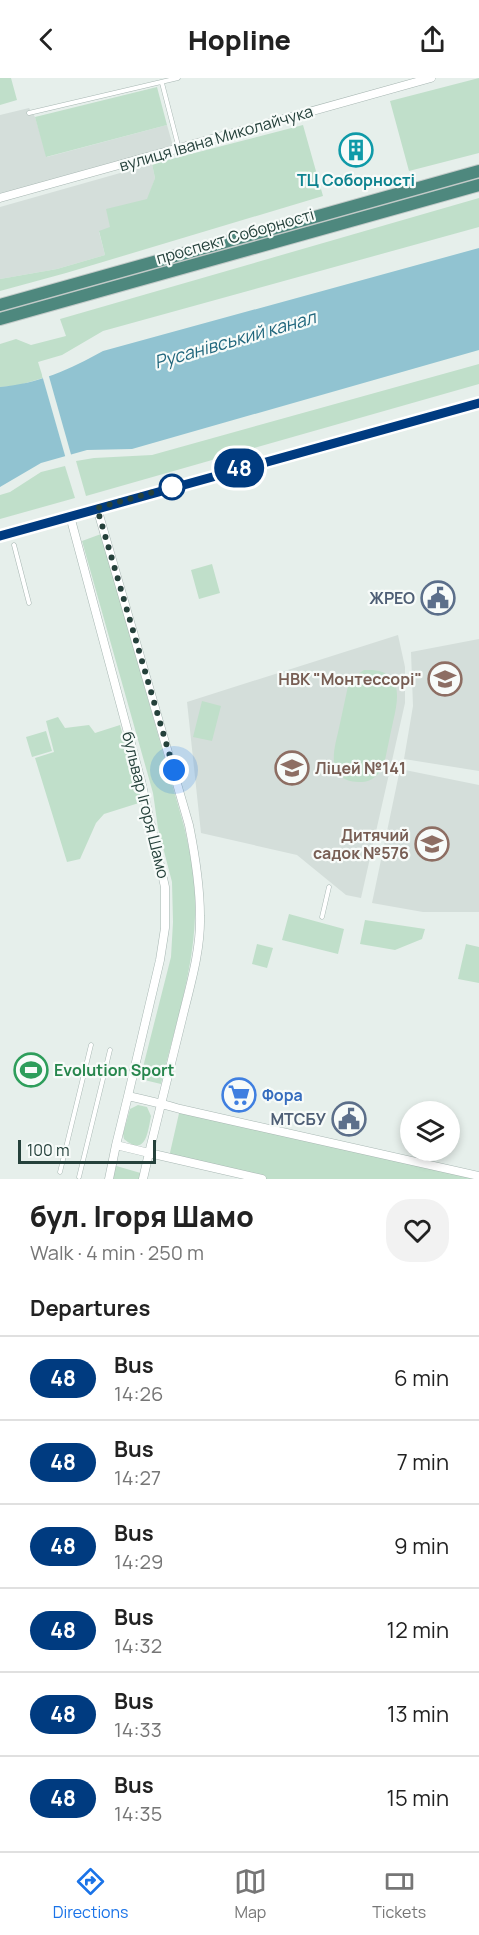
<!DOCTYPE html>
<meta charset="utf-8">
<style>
body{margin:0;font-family:Manrope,sans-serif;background:#f2f2f2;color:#222;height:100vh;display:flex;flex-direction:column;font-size:22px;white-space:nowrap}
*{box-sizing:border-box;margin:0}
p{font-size:20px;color:#767676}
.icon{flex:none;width:33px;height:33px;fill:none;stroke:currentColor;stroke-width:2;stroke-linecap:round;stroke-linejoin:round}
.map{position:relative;height:1101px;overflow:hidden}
.panel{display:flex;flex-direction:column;background:#fff;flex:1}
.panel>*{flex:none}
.badge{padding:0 12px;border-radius:20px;font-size:21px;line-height:39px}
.buttons{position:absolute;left:400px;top:1023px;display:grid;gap:12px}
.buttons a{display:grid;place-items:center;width:60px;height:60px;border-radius:50%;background:#fff;box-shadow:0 3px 9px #0003;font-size:30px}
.scale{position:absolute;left:18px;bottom:15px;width:138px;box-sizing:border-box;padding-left:6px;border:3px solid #25413b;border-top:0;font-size:16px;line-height:21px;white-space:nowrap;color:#25413b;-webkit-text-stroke:4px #f7fbf9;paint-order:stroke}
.you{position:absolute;width:30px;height:30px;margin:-15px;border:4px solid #fff;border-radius:50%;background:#1a73e8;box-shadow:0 0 0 9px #1a73e833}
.map>.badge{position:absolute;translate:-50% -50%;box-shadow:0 0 0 3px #fff}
h2{padding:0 30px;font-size:22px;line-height:54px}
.round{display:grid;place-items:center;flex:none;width:63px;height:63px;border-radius:24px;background:#f2f2f2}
.headline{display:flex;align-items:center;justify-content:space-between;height:102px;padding:0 30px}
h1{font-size:28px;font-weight:800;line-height:45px}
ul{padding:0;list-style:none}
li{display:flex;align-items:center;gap:18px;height:84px;padding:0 30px;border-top:2px solid #e0e0e0}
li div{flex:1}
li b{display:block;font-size:22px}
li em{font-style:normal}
li .badge{min-width:66px;font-weight:700;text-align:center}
header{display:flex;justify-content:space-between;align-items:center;height:78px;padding:0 30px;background:#fff;font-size:27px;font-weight:800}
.tab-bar{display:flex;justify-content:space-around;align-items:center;height:84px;border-top:2px solid #e0e0e0;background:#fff;font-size:16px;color:#767676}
.tab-bar a{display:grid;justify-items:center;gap:3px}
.tab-bar .active{color:#1a73e8}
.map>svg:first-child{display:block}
.built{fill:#d4deda}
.green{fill:#c0dfca}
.water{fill:#91c3d1}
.pier{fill:#e6efeb}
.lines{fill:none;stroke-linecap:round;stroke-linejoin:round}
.service-casing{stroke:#a8b7b3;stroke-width:5}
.minor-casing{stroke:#a8b7b3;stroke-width:9}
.tertiary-casing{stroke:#a8b7b3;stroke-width:10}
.trunk-casing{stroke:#c2cac8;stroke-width:14}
.service{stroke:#fff;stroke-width:4}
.minor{stroke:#fff;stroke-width:8}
.tertiary{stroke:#fff;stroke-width:9}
.trunk{stroke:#4e887e;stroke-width:12}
.line-casing{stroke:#fff;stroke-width:14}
.line{stroke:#003b80;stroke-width:9}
.walk{stroke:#25413b;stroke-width:6;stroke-dasharray:0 10.8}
.stop-dot{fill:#fff;stroke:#003b80;stroke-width:3}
.labels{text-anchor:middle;stroke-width:4.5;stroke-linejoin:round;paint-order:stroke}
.street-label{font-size:16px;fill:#25413b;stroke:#f7fbf9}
.culture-label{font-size:16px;font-weight:bold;fill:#0d838f;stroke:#f7fbf9}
.service-label{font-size:16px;font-weight:bold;fill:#4e5e75;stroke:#f7fbf9;text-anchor:end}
.education-label{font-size:16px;font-weight:bold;fill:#785e54;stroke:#f7fbf9;text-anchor:end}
.leisure-label{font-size:16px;font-weight:bold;fill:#27864d;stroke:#f7fbf9;text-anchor:start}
.shop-label{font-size:16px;font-weight:bold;fill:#366cbe;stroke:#f7fbf9;text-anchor:start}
.water-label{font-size:18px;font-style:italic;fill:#20667c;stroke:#f7fbf9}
</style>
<header><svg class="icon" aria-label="back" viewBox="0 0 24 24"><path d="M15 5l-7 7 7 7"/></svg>Hopline<svg class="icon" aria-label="share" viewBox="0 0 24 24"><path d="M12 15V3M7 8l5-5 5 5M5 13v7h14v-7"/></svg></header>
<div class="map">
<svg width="479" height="1101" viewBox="0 0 479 1101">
<rect width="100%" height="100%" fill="#e6efeb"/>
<path class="built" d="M 29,30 L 35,39 L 47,79 L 167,47 L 173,68 L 0,116 L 0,37 Z
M 152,86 L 155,100 L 148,121 L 110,150 L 99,154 L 105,177 L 57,191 L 0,201 L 0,129 Z
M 398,557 L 405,589 L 405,625 L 361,820 L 346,817 L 297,777 L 201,755 L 187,624 Z
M 479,561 L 479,693 L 404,681 L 413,628 L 411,574 Z
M 400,691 L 479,707 L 479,834 L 423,834 L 372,825 Z"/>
<path class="green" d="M 0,0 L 11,0 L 17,22 L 0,27 Z
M 479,0 L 479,75 L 409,93 L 390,23 Z
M 157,9 L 167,47 L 46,79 L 35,39 Z
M 303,47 L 323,118 L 66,195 L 0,213 L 0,201 L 57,191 L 105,177 L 99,153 L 110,149 L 106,131 L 147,121 L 155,100 L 152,86 Z
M 479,120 L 479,149 L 103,253 L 62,277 L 38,284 L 43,300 L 16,308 L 0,309 L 0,266 L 16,261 L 31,267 L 66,258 L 60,241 Z
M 479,286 L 479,306 L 86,418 L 76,383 L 94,380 L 152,377 Z
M 65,388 L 75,420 L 0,441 L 0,417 L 10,414 L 41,394 Z
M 101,456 L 184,748 C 191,778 197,809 195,839 C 193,895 174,952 161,1006 L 140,1001 L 171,879 L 173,844 L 172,804 L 158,750 L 153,715 L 82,463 Z
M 212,486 L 220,515 L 199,521 L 191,492 Z
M 364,592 C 402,590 400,615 393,644 C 390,658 387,672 384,687 C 379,697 371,705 359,704 C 324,703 334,672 339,650 C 342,636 345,622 348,608 L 354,599 Z
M 202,623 L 221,628 L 212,663 L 193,659 Z
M 58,639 L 65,650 L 89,647 L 95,655 L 120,647 L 142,724 L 104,736 L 96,745 L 80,781 L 67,784 L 35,680 L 54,674 L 46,643 Z
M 46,653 L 52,673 L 32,679 L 26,659 Z
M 289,836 L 344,851 L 338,876 L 282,862 Z
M 365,842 L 425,851 L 422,861 L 395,872 L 360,866 Z
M 257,866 L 273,870 L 267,890 L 252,886 Z
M 466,866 L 479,869 L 479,905 L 458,901 Z
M 138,1027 L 147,1029 L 151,1038 C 148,1053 146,1080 124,1061 L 123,1056 L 130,1031 Z
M 180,1031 L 479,1101 L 263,1101 L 169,1079 Z
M 113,1087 L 144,1096 L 143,1101 L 109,1101 Z"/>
<path class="water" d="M 479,170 L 479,272 L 132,371 L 87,372 L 41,385 L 0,409 L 0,309 C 37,306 71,291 103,273 Z"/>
<path class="pier" d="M 48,295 L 72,380 L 66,381 L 42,297 Z"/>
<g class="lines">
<defs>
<path id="service" d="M 162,5 L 179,71
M 29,35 L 178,0
M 14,467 L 29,525
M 322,839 L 329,809
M 60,1094 L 91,967
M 79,1099 L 110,972"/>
<path id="minor" d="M 0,120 L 431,0
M 97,430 L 189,747 C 195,777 200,807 200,838 C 201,872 190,908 182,941 C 171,986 160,1030 149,1075 L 116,1067 L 128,1018 C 146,1022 163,1026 180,1031 L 479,1098
M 70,438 L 141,703 L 165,809 L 165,850 L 160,882 L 128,1018
M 109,1101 L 116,1067
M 143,1101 L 149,1075 L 262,1101"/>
<path id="tertiary" d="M 0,458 L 479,325"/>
<path id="trunk" d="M 0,227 L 479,93
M 0,241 L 479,107"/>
</defs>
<use href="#service" class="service-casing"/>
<use href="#minor" class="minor-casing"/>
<use href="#tertiary" class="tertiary-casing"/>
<use href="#trunk" class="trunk-casing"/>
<use href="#service" class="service"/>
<use href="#minor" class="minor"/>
<use href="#tertiary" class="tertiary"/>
<use href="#trunk" class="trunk"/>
</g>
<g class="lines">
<defs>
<path id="line" d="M 0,458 L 479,325"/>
</defs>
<use href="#line" class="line-casing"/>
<use href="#line" class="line"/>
<path class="walk" d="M 172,409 L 97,430 L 174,692"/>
</g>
<defs>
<symbol id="building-ring" viewBox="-11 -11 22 22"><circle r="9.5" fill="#f7fbf9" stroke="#0f9aa8" stroke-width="1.5"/><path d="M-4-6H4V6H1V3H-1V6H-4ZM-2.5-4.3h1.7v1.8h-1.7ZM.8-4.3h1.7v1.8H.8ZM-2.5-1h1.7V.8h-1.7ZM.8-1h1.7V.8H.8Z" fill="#0f9aa8"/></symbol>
<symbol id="civic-ring" viewBox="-11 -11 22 22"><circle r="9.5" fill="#f7fbf9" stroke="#5c6f8a" stroke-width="1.5"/><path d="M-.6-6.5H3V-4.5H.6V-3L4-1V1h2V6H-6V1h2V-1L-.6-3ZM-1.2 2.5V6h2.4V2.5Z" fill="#5c6f8a"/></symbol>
<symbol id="school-ring" viewBox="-11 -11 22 22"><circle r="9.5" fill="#f7fbf9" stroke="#8d6e63" stroke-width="1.5"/><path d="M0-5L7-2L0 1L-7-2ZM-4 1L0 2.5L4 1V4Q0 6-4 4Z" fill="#8d6e63"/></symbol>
<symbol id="stadium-ring" viewBox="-11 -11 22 22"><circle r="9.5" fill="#f7fbf9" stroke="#2e9e5b" stroke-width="1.5"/><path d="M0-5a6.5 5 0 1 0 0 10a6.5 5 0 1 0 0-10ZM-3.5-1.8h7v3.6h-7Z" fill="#2e9e5b"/></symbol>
<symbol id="supermarket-ring" viewBox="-11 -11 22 22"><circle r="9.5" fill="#f7fbf9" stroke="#3f7fe0" stroke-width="1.5"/><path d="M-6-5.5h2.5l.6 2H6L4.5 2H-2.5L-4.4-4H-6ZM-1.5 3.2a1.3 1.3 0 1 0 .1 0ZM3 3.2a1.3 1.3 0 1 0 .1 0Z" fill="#3f7fe0"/></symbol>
</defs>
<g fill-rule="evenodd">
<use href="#building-ring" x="337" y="53" width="38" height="38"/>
<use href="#civic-ring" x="419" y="501" width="38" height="38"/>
<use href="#school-ring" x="426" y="582" width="38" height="38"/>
<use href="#school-ring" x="273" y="671" width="38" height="38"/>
<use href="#school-ring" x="413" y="747" width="38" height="38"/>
<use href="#stadium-ring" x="12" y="973" width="38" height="38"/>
<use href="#supermarket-ring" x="220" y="998" width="38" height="38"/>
<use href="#civic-ring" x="330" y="1022" width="38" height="38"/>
</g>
<circle class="stop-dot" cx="172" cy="409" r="12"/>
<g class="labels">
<g class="street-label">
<text transform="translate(216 60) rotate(-16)" y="6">вулиця Івана Миколайчука</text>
<text transform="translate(235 158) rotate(-16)" y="6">проспект Соборності</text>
<text transform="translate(146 727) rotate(76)" y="6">бульвар Ігоря Шамо</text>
</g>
<g class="culture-label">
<text x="356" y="108">ТЦ Соборності</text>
</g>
<g class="service-label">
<text x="415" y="526">ЖРЕО</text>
<text x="326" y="1047">МТСБУ</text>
</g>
<g class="education-label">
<text x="422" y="607">НВК "Монтессорі"</text>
<text x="315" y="696" text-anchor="start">Ліцей №141</text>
<text x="409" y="763">Дитячий<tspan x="409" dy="18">садок №576</tspan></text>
</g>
<g class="leisure-label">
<text x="54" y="998">Evolution Sport</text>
</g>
<g class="shop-label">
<text x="262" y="1023">Фора</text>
</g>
<g class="water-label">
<text transform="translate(235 262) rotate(-16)" y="6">Русанівський канал</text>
</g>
</g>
</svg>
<div class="buttons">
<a><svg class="icon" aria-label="layers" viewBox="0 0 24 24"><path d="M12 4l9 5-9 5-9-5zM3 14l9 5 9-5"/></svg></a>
</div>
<div class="scale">100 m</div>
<div class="you" style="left:174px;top:692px"></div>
<b class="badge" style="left:239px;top:390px;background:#003b80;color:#fff">48</b>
</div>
<section class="panel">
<div class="headline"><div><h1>бул. Ігоря Шамо</h1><p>Walk · 4 min · 250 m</p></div><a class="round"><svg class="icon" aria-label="heart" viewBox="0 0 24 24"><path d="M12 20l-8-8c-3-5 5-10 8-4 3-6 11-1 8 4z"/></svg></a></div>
<h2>Departures</h2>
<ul>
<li><span class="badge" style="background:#003b80;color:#fff">48</span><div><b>Bus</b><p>14:26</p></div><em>6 min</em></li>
<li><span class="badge" style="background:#003b80;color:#fff">48</span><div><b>Bus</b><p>14:27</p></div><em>7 min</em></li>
<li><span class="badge" style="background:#003b80;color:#fff">48</span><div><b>Bus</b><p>14:29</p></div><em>9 min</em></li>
<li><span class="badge" style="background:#003b80;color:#fff">48</span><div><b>Bus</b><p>14:32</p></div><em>12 min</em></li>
<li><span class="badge" style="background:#003b80;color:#fff">48</span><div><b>Bus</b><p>14:33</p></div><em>13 min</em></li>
<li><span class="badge" style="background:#003b80;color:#fff">48</span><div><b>Bus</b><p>14:35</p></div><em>15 min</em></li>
</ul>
</section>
<nav class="tab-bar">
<a class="active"><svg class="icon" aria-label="directions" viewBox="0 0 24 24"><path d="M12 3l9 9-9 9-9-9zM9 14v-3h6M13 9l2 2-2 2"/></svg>Directions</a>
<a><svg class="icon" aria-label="map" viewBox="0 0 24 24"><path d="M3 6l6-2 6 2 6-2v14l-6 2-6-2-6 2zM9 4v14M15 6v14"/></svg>Map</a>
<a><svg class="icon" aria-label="tickets" viewBox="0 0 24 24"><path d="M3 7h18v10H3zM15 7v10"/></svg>Tickets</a>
</nav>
